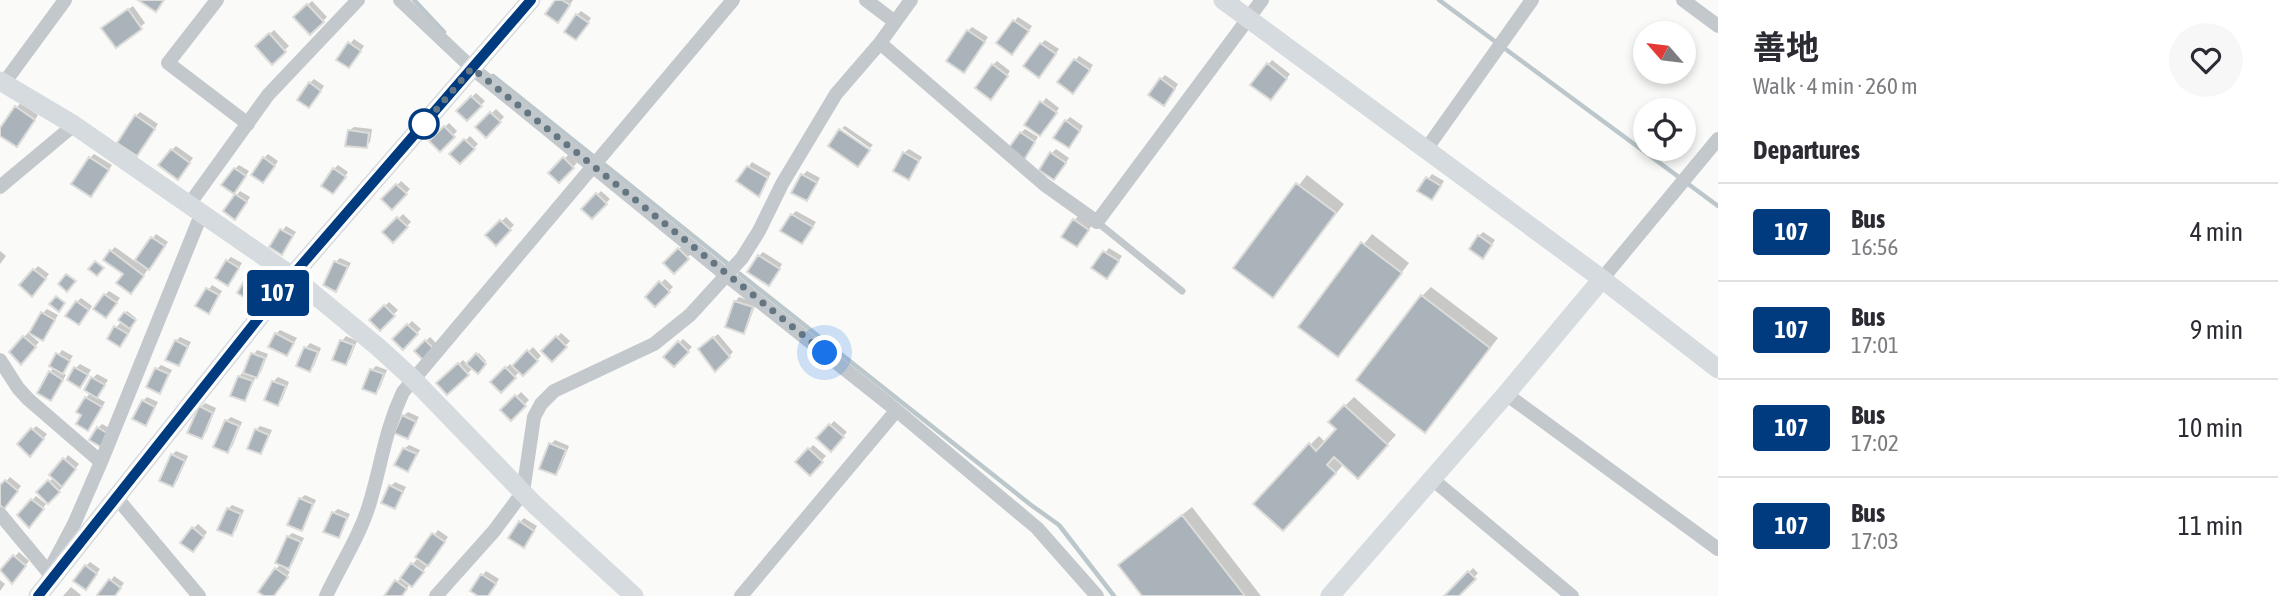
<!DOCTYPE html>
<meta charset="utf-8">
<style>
body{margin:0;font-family:"Asap Condensed","Noto Sans JP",sans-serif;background:#f7f7f7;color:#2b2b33;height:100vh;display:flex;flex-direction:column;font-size:26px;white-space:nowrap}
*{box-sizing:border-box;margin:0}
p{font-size:23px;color:#7c7c81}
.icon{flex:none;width:38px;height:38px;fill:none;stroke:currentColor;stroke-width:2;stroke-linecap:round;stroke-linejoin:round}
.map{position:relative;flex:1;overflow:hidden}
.sheet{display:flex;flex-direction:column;background:#fff;width:560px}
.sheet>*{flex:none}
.badge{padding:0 14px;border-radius:5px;font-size:24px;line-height:46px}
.needle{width:46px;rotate:298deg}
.tools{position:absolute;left:1633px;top:21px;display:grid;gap:14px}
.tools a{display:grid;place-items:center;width:63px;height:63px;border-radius:50%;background:#fff;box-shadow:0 4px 10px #0003;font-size:35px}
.you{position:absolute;width:35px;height:35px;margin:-18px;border:5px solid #fff;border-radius:50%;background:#1a73e8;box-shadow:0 0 0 10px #1a73e833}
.map>.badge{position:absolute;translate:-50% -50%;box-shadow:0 0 0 4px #fff}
h2{padding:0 35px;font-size:26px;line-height:63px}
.round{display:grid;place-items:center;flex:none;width:74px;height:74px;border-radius:37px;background:#f7f7f7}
.head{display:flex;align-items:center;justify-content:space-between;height:119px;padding:0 35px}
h1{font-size:33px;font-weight:700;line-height:52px}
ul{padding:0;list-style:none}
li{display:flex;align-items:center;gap:21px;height:98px;padding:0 35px;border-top:2px solid #e1e1e2}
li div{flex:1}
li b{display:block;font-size:26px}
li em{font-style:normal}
li .badge{min-width:77px;font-weight:700;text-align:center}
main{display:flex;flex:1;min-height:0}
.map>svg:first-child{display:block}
.shadow{fill:#0003}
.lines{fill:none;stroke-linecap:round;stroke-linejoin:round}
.stream{stroke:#bbc7cb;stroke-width:4.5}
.building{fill:#aab3b9;stroke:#dcdcda;stroke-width:2}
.lane{stroke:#c3c8cc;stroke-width:7}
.street{stroke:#c3c8cc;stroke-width:14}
.secondary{stroke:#d6dbdf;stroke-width:19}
.line-casing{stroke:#fff;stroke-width:16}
.line{stroke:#003b80;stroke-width:10}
.walk{stroke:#657683;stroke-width:7;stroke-dasharray:0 12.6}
.stop-dot{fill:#fff;stroke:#003b80;stroke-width:3.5}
</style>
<main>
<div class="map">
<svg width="1718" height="596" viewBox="0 0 1718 596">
<rect width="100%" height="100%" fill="#fafaf8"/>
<path class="shadow" d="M 557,0 L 573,0 L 562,16 Z
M 312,1 L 327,17 L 310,33 L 295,17 Z
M 133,6 L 145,23 L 116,46 L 108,24 Z
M 581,11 L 591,18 L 580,34 L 577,15 Z
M 1018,17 L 1032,26 L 1016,49 L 998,43 Z
M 972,27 L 988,37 L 968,66 L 968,31 Z
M 274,30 L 289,46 L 272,62 L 257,46 Z
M 354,39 L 364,46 L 353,62 L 339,59 Z
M 1045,40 L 1059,49 L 1043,72 L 1041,44 Z
M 1079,56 L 1093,65 L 1077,88 L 1059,82 Z
M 1272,60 L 1290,74 L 1275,94 L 1268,65 Z
M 997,61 L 1010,71 L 995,93 L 993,65 Z
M 1165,75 L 1178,84 L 1168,100 L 1161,79 Z
M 314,79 L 324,86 L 313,102 L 310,83 Z
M 476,93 L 485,101 L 467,119 L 458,111 Z
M 1046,98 L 1059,108 L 1044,130 L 1026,124 Z
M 20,103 L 38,115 L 21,141 L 0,134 Z
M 496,109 L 504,117 L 486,135 L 478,127 Z
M 140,112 L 158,124 L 141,150 L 136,116 Z
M 1070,117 L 1083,126 L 1073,142 L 1066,121 Z
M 449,123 L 457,131 L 440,150 L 431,141 Z
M 845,126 L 873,145 L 870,148 L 842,128 Z
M 354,127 L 372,129 L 370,142 L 366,146 L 349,131 Z
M 1025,129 L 1038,137 L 1027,153 L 1021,133 Z
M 470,136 L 478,144 L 460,162 L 452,154 Z
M 176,146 L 193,158 L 182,173 L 172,150 Z
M 909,149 L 922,157 L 913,173 L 904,153 Z
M 1056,149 L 1069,158 L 1058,174 L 1052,153 Z
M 94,154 L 112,165 L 95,191 L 90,158 Z
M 268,154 L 278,161 L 267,177 L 264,158 Z
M 569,154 L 577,163 L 559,181 L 551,173 Z
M 752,162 L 771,173 L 758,195 L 739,181 Z
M 239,165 L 249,171 L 238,187 L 235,169 Z
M 338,165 L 348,172 L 337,188 L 334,169 Z
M 807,171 L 820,178 L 807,199 L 803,175 Z
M 1432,174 L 1444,181 L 1436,194 L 1420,190 Z
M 1307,175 L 1344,204 L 1273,296 L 1235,267 Z
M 401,181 L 410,189 L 392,207 L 384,199 Z
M 240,191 L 250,197 L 239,214 L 225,211 Z
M 601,191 L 610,199 L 592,217 L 584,209 Z
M 796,211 L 816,222 L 806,238 L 792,215 Z
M 403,214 L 411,222 L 393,240 L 385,232 Z
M 1078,216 L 1092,225 L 1081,241 L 1074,221 Z
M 506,217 L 514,225 L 496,243 L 488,235 Z
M 286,226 L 296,232 L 282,253 L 272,246 Z
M 1483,232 L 1495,240 L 1487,252 L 1479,236 Z
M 156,234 L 168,242 L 135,287 L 111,251 L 115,247 L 136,262 Z
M 1372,234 L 1409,263 L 1338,355 L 1300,326 Z
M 683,245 L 692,253 L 674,271 L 666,263 Z
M 1109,248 L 1122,256 L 1111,272 L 1094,267 Z
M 0,251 L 6,256 L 0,264 Z
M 763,252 L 782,264 L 773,280 L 759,256 Z
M 231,257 L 242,263 L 232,279 L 227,261 Z
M 340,258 L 351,263 L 336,290 L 336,262 Z
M 38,266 L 49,274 L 36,291 L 21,285 Z
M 253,271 L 264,277 L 254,294 L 249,276 Z
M 665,279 L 673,287 L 655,305 L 647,297 Z
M 212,285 L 222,291 L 208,312 L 198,306 Z
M 1431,287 L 1498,338 L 1425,431 L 1422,296 Z
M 109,291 L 120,298 L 110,311 L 105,295 Z
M 739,297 L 756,303 L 747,328 L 743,332 L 735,302 Z
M 81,298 L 92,306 L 83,319 L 77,302 Z
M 389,302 L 398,310 L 380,328 L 371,320 Z
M 47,309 L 58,315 L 43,339 L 43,313 Z
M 127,311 L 136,318 L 128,328 L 131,330 L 120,345 L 116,328 L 120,323 L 128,328 L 129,326 L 120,319 Z
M 412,321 L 421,329 L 403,347 L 395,339 Z
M 280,330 L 297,338 L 287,354 L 276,334 Z
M 28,333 L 39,342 L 25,358 L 24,337 Z
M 561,333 L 570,341 L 552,359 L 544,351 Z
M 718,334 L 733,352 L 716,370 L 704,345 Z
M 346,336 L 357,341 L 350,359 L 346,363 L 335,359 L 342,341 Z
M 180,337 L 191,342 L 179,364 L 176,341 Z
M 430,337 L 438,345 L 424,359 L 416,351 Z
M 683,339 L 692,347 L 674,365 L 666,357 Z
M 310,343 L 321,348 L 314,366 L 310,370 L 306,348 Z
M 533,347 L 541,356 L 523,374 L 520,371 L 501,391 L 492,382 L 510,364 L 513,367 Z
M 62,350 L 73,356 L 61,372 L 66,375 L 54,394 L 50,372 L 55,367 L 51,365 Z
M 257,350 L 268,354 L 261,372 L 256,376 L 248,395 L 244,399 L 233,395 L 240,376 Z
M 479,353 L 486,361 L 478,372 L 473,368 L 448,393 L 439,383 L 463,360 L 468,365 Z
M 80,364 L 91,370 L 80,386 L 76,368 Z
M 161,365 L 172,370 L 159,392 L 157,369 Z
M 376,366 L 387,370 L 380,388 L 376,392 L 372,370 Z
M 97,374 L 108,380 L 96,397 L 105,402 L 92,425 L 84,415 L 86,398 L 91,392 L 93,378 Z
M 278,377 L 289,382 L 282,400 L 277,404 L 273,382 Z
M 521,392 L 529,400 L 511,418 L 503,410 Z
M 147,397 L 158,402 L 146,424 L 143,401 Z
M 1354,397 L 1396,435 L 1366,467 L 1344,464 L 1292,520 L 1310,445 L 1319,436 L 1326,443 L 1338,429 L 1345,406 Z
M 205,403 L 216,408 L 206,433 L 201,437 L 201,407 Z
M 408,412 L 419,417 L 407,437 L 403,416 Z
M 231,417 L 242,422 L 232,447 L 227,451 L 226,421 Z
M 834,421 L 847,432 L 831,449 L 819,438 Z
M 102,424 L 113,430 L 107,441 L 98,428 Z
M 36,426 L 47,434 L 34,451 L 19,444 Z
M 260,426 L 272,430 L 264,448 L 260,452 L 256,430 Z
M 555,440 L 569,446 L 560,469 L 556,473 L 551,444 Z
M 409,445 L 420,450 L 408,470 L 404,449 Z
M 813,445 L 826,456 L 810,473 L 798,462 Z
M 176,451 L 188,456 L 177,481 L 173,485 L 172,455 Z
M 68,455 L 79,464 L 61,486 L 63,487 L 48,501 L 39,492 L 54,477 Z
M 10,477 L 21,486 L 8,502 L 0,503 L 0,488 Z
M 395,482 L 406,487 L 395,507 L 391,486 Z
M 305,495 L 316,500 L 305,525 L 301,529 L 300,499 Z
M 36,496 L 46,504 L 33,521 L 19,515 Z
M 232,505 L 244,510 L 236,530 L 232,534 L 228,509 Z
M 1192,507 L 1261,596 L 1144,596 L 1129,557 Z
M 338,509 L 350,514 L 342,532 L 338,536 L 333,513 Z
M 524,518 L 537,526 L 528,541 L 520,522 Z
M 198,524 L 207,532 L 197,546 L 194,528 Z
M 438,530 L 448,537 L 416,581 L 410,584 L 401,596 L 386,595 L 419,557 Z
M 292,533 L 304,538 L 293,563 L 289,567 L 288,537 Z
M 19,552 L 29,561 L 16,577 L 2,571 Z
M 90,562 L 100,569 L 90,583 L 86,566 Z
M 280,565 L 290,572 L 274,594 L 267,596 L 276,569 Z
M 1473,568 L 1478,573 L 1456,596 L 1447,596 Z
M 486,571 L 499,579 L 488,596 L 481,596 L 482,576 Z
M 114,576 L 124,583 L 114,596 L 101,596 Z
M 0,580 L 5,584 L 0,591 Z
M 71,587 L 81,595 L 80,596 L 63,596 Z"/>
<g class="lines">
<path class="stream" d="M 414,0 L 444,32
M 1439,0 L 1718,206
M 493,76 L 593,156
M 605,165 L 728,264
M 740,274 L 1031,505 L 1059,525 L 1114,596"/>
</g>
<path class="building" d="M 138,0 L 164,0 L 156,12 Z
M 555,0 L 562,0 L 570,5 L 558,23 L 545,14 Z
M 307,4 L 324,22 L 310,35 L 293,17 Z
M 128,9 L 142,29 L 116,48 L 101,28 Z
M 576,14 L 589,23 L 576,40 L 564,32 Z
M 1013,20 L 1029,31 L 1012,55 L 996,43 Z
M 967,30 L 985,42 L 964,73 L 946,61 Z
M 269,33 L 286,52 L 272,65 L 255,46 Z
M 348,42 L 361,51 L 349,68 L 336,60 Z
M 1040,43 L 1056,54 L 1039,78 L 1023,66 Z
M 1074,59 L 1090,70 L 1073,94 L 1057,82 Z
M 1267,63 L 1287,79 L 1271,100 L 1250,85 Z
M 992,64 L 1008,76 L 991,100 L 975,88 Z
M 1160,78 L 1175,89 L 1164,106 L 1148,95 Z
M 309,82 L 321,91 L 309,108 L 297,100 Z
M 471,96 L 482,106 L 467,121 L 456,111 Z
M 1040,101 L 1057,113 L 1040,136 L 1024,125 Z
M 15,106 L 35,120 L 17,147 L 0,136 L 0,128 Z
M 490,112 L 501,122 L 486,138 L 475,127 Z
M 135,115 L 155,129 L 137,156 L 117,143 Z
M 1065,120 L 1080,131 L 1069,148 L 1053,138 Z
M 444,126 L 455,137 L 440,152 L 429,141 Z
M 839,129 L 870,150 L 858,167 L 828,146 Z
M 348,130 L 369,133 L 367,148 L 345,146 Z
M 1020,132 L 1035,142 L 1024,160 L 1008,149 Z
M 464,139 L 475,149 L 460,164 L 449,154 Z
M 171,149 L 190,163 L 178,180 L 158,165 Z
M 903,152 L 919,161 L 909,180 L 893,171 Z
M 1050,152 L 1066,163 L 1054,180 L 1039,170 Z
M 89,157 L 109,170 L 91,197 L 71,184 Z
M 263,157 L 275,166 L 263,183 L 251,175 Z
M 563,157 L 574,168 L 559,183 L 548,173 Z
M 747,166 L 768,178 L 759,197 L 736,181 Z
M 234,168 L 246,176 L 234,194 L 221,185 Z
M 333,168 L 346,177 L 333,194 L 321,186 Z
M 801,174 L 817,183 L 807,201 L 791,193 Z
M 1426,177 L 1441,186 L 1432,200 L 1417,191 Z
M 1296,183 L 1336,213 L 1273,298 L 1233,268 Z
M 396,184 L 407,194 L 392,210 L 381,199 Z
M 596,193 L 607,204 L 592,219 L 581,209 Z
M 235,194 L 247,202 L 235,220 L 223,211 Z
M 791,214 L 813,227 L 802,244 L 780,231 Z
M 397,217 L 408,227 L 393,243 L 382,232 Z
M 1073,219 L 1089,230 L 1077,247 L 1061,237 Z
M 500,220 L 511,230 L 496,246 L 485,235 Z
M 280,229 L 293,236 L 282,255 L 269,247 Z
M 1478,235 L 1492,245 L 1483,259 L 1469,249 Z
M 151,237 L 165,246 L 149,270 L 135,260 Z
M 1361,242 L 1402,273 L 1338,357 L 1298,327 Z
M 678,248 L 689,259 L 674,274 L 663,263 Z
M 110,250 L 144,276 L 131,294 L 116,283 L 123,274 L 103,260 Z
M 1103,251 L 1119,261 L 1107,279 L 1091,268 Z
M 758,255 L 780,269 L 769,286 L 747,272 Z
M 226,260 L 239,268 L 228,286 L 215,278 Z
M 95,261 L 104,268 L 97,276 L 88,269 Z
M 334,261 L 348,267 L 336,292 L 323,285 Z
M 33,269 L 46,279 L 32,297 L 19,285 Z
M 66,274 L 76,281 L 67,292 L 58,284 Z
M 248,274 L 261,282 L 250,301 L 237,293 Z
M 659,281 L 670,292 L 655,307 L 645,297 Z
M 206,288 L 219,295 L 209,314 L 195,306 Z
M 104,294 L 117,303 L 106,318 L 93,309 Z
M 1421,295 L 1490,348 L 1425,433 L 1356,380 Z
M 56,296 L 65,303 L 59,312 L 49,304 Z
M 76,301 L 89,310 L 79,325 L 65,316 Z
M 734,301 L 753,307 L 744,334 L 725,327 Z
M 384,305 L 395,316 L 380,331 L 369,320 Z
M 41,312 L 55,320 L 43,341 L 29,333 Z
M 124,312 L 136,320 L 130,329 L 118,320 Z
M 407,324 L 418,334 L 403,350 L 392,339 Z
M 114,326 L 128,334 L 120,347 L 107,339 Z
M 275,333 L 294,343 L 287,356 L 268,347 Z
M 23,336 L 36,347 L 21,365 L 9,352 Z
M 556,336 L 567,347 L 552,362 L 541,351 Z
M 713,337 L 730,357 L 715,372 L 698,349 Z
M 175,340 L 188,347 L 179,366 L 165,360 Z
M 340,340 L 354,345 L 346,365 L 332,360 Z
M 425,340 L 435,350 L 424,361 L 414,351 Z
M 678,341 L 689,352 L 674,367 L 663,357 Z
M 304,347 L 318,352 L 310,372 L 296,366 Z
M 527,350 L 538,361 L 523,376 L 512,366 Z
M 56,353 L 70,361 L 63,374 L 49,366 Z
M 251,353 L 265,358 L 257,378 L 243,373 Z
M 476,353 L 486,364 L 478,374 L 466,364 Z
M 458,363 L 469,375 L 447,395 L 436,383 Z
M 74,367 L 88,375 L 80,388 L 67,380 Z
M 505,367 L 516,378 L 501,393 L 490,382 Z
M 155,368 L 169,374 L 160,394 L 146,387 Z
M 370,369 L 384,374 L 376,394 L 362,389 Z
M 49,371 L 63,380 L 51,401 L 37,393 Z
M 238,376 L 253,381 L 245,401 L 230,396 Z
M 91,377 L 105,385 L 97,398 L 84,390 Z
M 272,381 L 286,386 L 278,406 L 264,400 Z
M 515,395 L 526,406 L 511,421 L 500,410 Z
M 85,397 L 102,407 L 88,431 L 76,424 L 81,415 L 76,412 Z
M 142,400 L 155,407 L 146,426 L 132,419 Z
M 1344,405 L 1388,445 L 1358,479 L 1334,457 L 1327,465 L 1336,473 L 1283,531 L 1253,504 L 1309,443 L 1316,451 L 1336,429 L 1328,422 Z
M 199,406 L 213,413 L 202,439 L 187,433 Z
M 402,415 L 416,422 L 408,439 L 394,433 Z
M 225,420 L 239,426 L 228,453 L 213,447 Z
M 829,424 L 844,437 L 831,452 L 816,438 Z
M 97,427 L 110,435 L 103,448 L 89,440 Z
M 31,428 L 44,439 L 30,457 L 17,444 Z
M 255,429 L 269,435 L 261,454 L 247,449 Z
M 549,443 L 566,450 L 556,475 L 539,469 Z
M 403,448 L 417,454 L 408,472 L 394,465 Z
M 808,448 L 823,462 L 810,476 L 795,462 Z
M 171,454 L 185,461 L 173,487 L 159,481 Z
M 63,458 L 76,469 L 62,487 L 49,475 Z
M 5,480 L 18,491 L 4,509 L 0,505 L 0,485 Z
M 48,480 L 60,492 L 48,504 L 36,492 Z
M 389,485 L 403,492 L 395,509 L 381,503 Z
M 299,498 L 313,504 L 302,531 L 287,525 Z
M 31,499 L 44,509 L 29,528 L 17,515 Z
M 227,508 L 241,514 L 232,536 L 217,530 Z
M 332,512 L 347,518 L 339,538 L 323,532 Z
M 1182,515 L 1245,596 L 1142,596 L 1118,565 Z
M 519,521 L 534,531 L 524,548 L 508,538 Z
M 192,527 L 204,537 L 193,552 L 180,543 Z
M 432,533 L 445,542 L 428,566 L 415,557 Z
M 287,536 L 301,542 L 289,569 L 275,563 Z
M 13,555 L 26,566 L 12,584 L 0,570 Z
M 411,563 L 424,572 L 412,587 L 400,578 Z
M 85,565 L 97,574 L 86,590 L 73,581 Z
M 275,568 L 288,577 L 274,596 L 264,596 L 258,592 Z
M 1468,571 L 1476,579 L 1459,596 L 1444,596 Z
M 481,574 L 496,584 L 488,596 L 478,596 L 470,591 Z
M 109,579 L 121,588 L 115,596 L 99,596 L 97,595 Z
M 395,580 L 407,589 L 402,596 L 384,596 Z"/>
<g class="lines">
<path class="lane" d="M 1097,222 L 1182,291"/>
<path class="street" d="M 217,0 L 168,63 L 248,124
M 400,0 L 472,68 L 726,275 L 890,405 L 1037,528 L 1097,596
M 866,0 L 895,22
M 1683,0 L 1718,26
M 880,43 L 1045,185 L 1097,222 L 1262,0
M 4,83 L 65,0
M 1427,148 L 1532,0
M 0,187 L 74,125
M 188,206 L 268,95 L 358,0
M 1602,279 L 1718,139
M 0,360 L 18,388 L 28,399 L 101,462
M 1506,394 L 1718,549
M 1431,478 L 1572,596
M 116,497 L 199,596
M 0,514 L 49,573
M 48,573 L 74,524 L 101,462 L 201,215
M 326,596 C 340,566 361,534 370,502 C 382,462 385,430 403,392 L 733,0
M 436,596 L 494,531 L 523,492 L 534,417 L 541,404 L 554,391 L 654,344 L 690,315 L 742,258 L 759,231 L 782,184 L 836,94 L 880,43 L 911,0
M 741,596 L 896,411"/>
<path class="secondary" d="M 1223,0 L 1602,279 L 1718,369
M 0,81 L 74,125 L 292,276 L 378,347 L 413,379 L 535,505 L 634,596
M 38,596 L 292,276 L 531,0
M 1330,596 L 1506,394 L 1602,279"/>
</g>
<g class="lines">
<defs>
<path id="line" d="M 38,596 L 292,276 L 531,0"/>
</defs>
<use href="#line" class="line-casing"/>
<use href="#line" class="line"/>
<path class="walk" d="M 424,124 L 418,131 L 472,68 L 825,353"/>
</g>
<circle class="stop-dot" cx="424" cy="124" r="14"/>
</svg>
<div class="tools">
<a><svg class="needle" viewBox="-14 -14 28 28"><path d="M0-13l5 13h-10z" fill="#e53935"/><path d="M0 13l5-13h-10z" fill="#7c7c81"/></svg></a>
<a><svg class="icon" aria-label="locate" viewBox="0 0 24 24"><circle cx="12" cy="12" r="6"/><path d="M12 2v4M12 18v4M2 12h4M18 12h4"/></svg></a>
</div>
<div class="you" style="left:825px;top:353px"></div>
<b class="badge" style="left:278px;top:293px;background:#003b80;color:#fff">107</b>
</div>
<section class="sheet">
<div class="head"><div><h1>善地</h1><p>Walk · 4 min · 260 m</p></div><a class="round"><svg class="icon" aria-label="heart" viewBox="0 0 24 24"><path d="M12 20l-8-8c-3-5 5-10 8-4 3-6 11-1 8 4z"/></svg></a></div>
<h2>Departures</h2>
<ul>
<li><span class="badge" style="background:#003b80;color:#fff">107</span><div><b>Bus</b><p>16:56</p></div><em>4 min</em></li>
<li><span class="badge" style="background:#003b80;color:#fff">107</span><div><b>Bus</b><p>17:01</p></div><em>9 min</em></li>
<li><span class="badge" style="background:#003b80;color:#fff">107</span><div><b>Bus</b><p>17:02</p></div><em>10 min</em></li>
<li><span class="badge" style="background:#003b80;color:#fff">107</span><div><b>Bus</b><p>17:03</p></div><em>11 min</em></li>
</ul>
</section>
</main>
